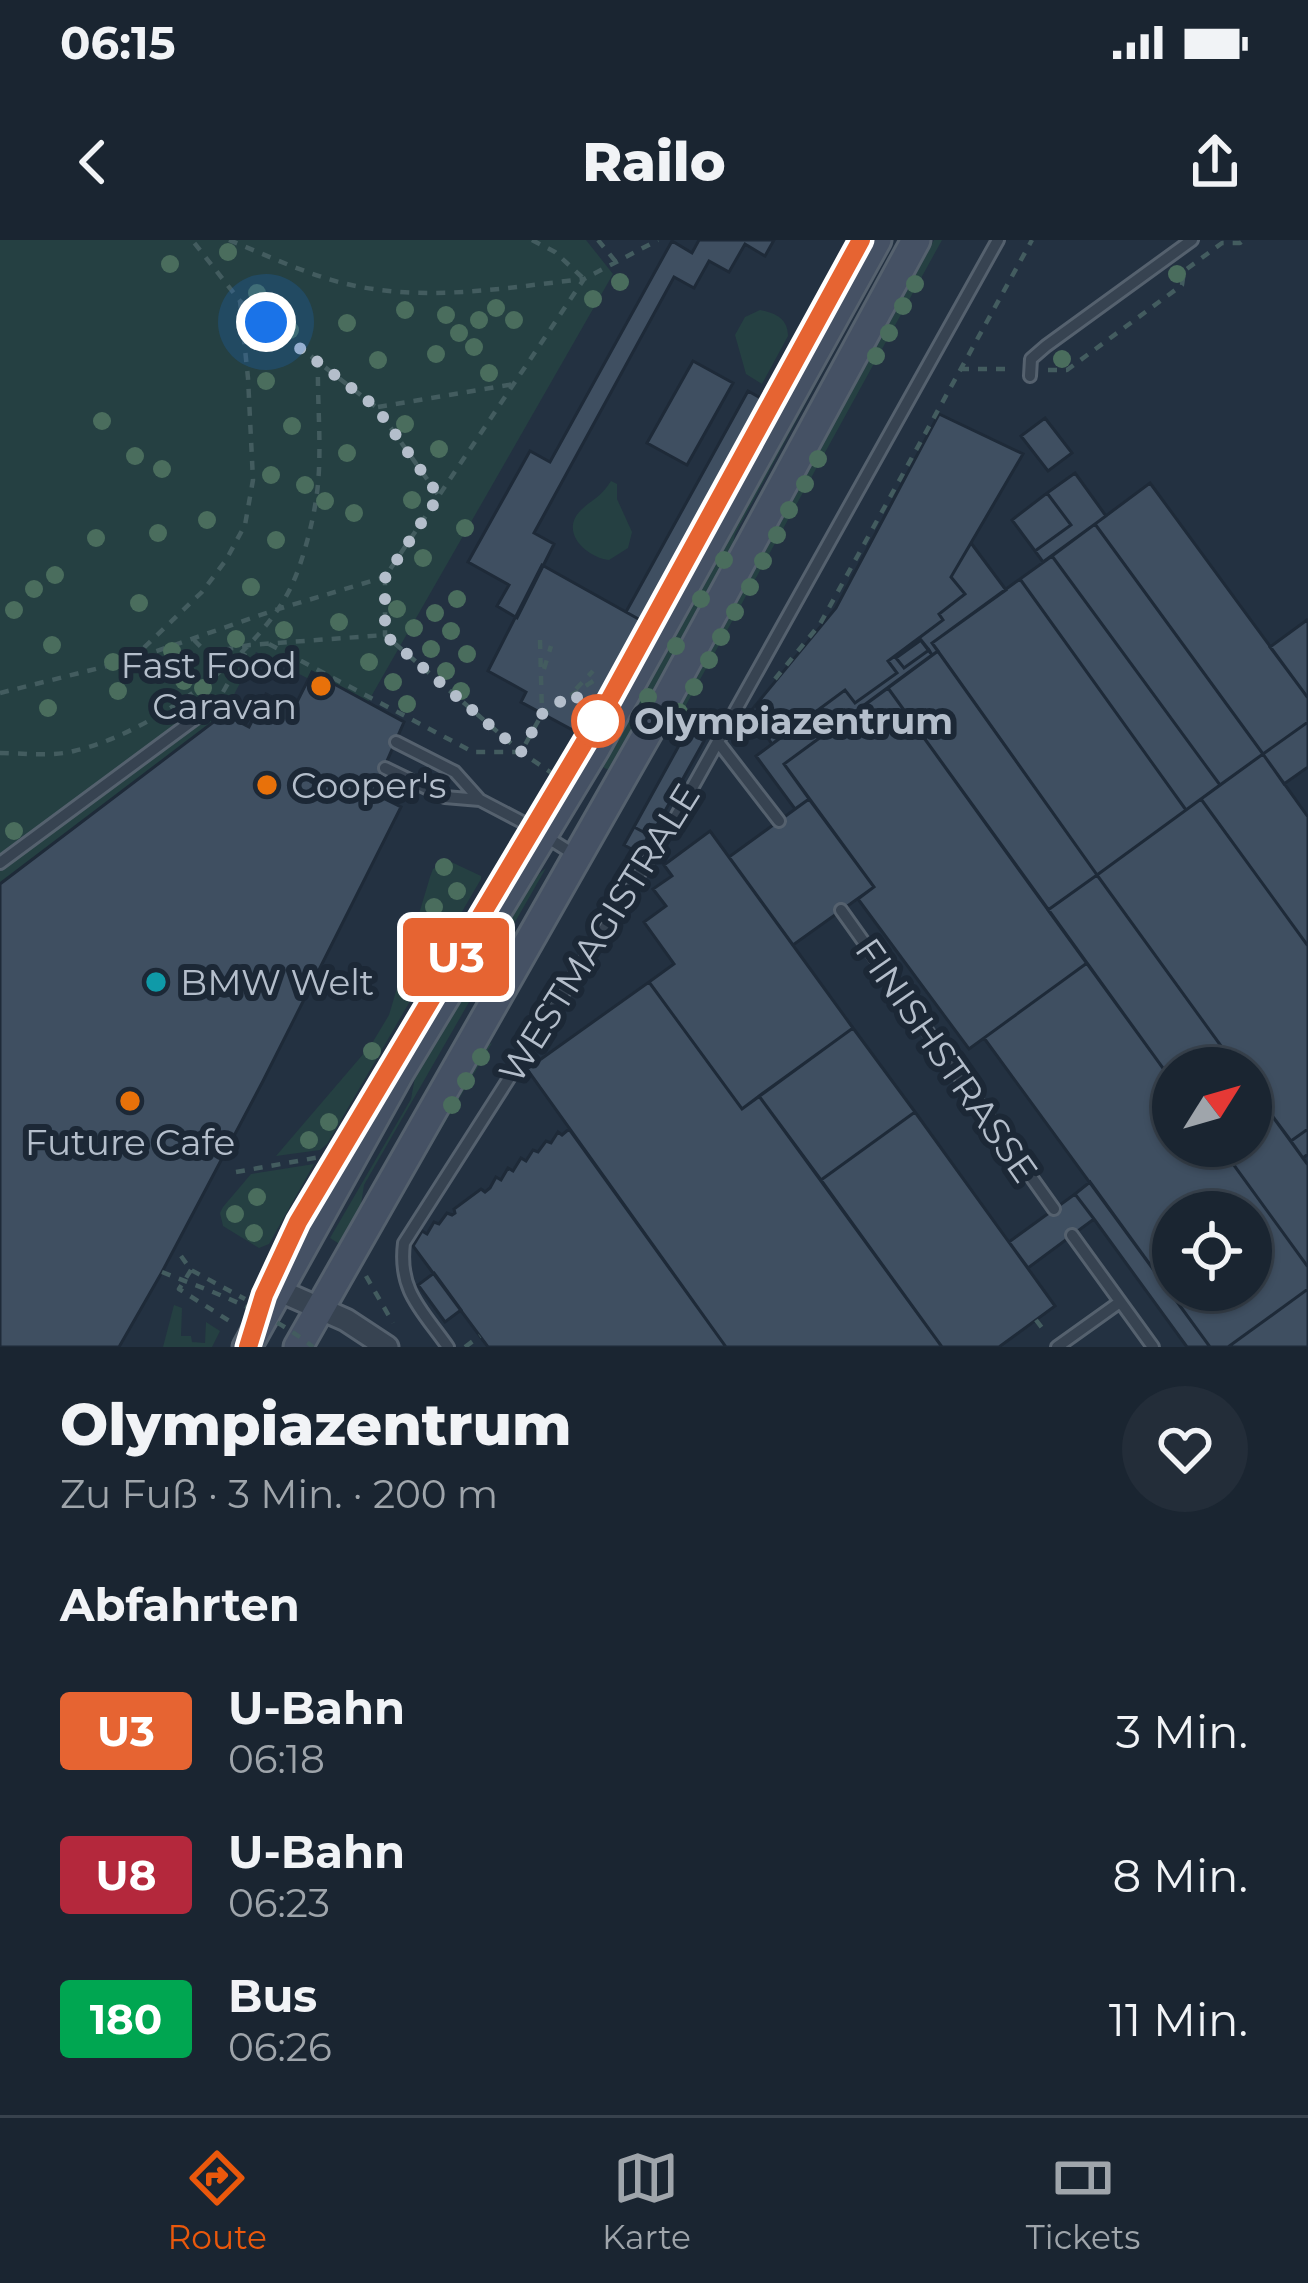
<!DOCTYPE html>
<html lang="de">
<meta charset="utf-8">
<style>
body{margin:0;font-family:Montserrat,sans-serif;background:#232d39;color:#f1f3f6;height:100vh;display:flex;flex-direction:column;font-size:45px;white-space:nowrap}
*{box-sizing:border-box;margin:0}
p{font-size:39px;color:#9fa5ab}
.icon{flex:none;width:66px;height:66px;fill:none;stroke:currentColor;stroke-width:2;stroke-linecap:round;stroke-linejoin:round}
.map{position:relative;height:1107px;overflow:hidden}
.details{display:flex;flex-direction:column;background:#1a2531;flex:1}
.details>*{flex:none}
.badge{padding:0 24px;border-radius:9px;font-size:42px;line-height:78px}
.needle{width:78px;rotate:53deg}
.buttons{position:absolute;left:1152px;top:807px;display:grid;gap:24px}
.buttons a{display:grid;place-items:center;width:120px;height:120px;border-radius:50%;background:#1a2531;box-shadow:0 3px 9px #0004,0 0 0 3px #38424d;font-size:60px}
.you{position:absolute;width:60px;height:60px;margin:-30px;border:9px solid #fff;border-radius:50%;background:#1a73e8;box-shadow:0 0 0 18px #1a73e833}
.map>.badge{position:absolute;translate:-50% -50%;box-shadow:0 0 0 6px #fff}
h2{padding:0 60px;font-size:45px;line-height:108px}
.round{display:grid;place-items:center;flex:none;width:126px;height:126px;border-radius:63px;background:#232d39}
.summary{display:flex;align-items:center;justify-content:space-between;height:204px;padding:0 60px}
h1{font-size:57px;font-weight:800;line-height:90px}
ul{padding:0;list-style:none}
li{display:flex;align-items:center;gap:36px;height:144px;padding:0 60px}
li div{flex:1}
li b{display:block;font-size:45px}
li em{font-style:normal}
li .badge{min-width:132px;font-weight:700;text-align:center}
.status{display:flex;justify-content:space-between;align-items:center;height:84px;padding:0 60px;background:#1a2531;direction:ltr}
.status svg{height:33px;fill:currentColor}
header{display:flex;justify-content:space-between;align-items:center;height:156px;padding:0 60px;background:#1a2531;font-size:54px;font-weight:800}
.menu{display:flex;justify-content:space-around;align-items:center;height:168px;border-top:3px solid #38424d;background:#1a2531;font-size:33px;color:#9fa5ab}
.menu a{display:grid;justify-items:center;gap:6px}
.menu .active{color:#ea580c}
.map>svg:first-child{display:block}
.green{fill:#254042}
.building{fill:#3f4f61;stroke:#1e2a38;stroke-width:3;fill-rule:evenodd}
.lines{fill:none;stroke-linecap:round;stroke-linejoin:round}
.service-casing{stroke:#55616e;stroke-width:16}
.minor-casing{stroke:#55616e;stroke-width:27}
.secondary-casing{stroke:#55616e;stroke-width:33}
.path{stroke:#435c5f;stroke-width:4.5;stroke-dasharray:9 9;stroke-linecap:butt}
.service{stroke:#374351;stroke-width:10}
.minor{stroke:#374351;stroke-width:21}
.secondary{stroke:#455164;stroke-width:27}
.path-bridge{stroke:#435c5f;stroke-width:4.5;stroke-dasharray:9 9;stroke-linecap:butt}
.tree{fill:#4a6d5d}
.line-casing{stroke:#fff;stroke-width:27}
.line{stroke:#e66432;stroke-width:18}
.walk{stroke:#b4becb;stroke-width:12;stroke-dasharray:0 21.6}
.food-dot{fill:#e8710a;stroke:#1c2836;stroke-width:4.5}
.stop-dot{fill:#fff;stroke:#e66432;stroke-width:6}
.culture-dot{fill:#0f9aa8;stroke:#1c2836;stroke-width:4.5}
.labels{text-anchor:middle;stroke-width:12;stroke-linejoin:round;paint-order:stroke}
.poi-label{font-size:36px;fill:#b4becb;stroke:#1c2836;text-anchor:start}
.stop-label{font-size:36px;font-weight:bold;fill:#b4becb;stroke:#1c2836;text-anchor:start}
.street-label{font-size:36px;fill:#b4becb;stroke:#1c2836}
</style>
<div class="status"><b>06:15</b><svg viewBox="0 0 49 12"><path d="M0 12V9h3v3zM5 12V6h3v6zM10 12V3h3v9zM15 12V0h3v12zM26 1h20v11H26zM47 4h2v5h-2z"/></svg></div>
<header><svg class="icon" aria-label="back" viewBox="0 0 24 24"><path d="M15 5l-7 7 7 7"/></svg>Railo<svg class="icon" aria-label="share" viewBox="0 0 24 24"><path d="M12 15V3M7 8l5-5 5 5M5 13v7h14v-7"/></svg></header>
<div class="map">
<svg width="1308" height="1107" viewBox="0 0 1308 1107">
<rect width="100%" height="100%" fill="#233141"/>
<path class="green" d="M 0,0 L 586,0 L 613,34 L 368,462 L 313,432 L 309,439 L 256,412 L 224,474 L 0,644 Z
M 934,0 L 942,0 L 675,485 L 668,481 Z
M 760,70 C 775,73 788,78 788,96 L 762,144 L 746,134 L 735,95 L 745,77 Z
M 846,78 L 850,81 L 735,294 L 728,329 L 614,533 L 599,525 Z
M 611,241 L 617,244 L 617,259 L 632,292 L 628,308 L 609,320 C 586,317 559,292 581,270 C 594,258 600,258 611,241 Z
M 447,620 L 481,636 L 481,639 L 327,904 L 320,910 L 276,916 L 371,805 L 389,775 L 430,637 L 433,629 Z
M 546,628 L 364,945 L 360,971 L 341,1005 L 330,998 L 411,859 L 416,832 L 532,640 Z
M 492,803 L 364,1019 L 360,1016 L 482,808 Z
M 314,924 L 269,1004 L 259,1008 L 223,986 L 220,973 L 223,967 L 251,934 Z
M 174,1065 L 182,1068 L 181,1096 L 191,1096 L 192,1102 L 205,1103 L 206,1082 L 220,1091 L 212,1107 L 163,1107 Z"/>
<path class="building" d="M 699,0 L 774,0 L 765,16 L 745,4 L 729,32 L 709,21 L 694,48 L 674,37 L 534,293 L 554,304 L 517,378 L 497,366 L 509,345 L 468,322 L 530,211 L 550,222 L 672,1 L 692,13 Z
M 693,121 L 733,143 L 687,225 L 647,203 Z
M 748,151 L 764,160 L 642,381 L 626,372 Z
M 939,174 L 1023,214 L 951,337 L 965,354 L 939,374 L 943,380 L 888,421 L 897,433 L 855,463 L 845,450 L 772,504 L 750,472 L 836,368 Z
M 1045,178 L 1072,213 L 1048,231 L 1021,196 Z
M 1075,233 L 1106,276 L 1043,322 L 1035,311 L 1071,285 L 1047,253 Z
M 1150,243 L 1308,458 L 1308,482 L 1263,514 L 1095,284 Z
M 1047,253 L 1071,285 L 1035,311 L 1012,280 Z
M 1095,284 L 1263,514 L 1220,545 L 1052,316 Z
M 971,303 L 1006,350 L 932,403 L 938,411 L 932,415 L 919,398 L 943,380 L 939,374 L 965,354 L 951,337 Z
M 1052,316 L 1220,545 L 1186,570 L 1020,339 Z
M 542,325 L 642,381 L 580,494 L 521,462 L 526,452 L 488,431 Z
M 1020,339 L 1186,570 L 1097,635 L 932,403 Z
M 1307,380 L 1308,381 L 1308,458 L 1270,407 Z
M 919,398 L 921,400 L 896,418 L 904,428 L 929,410 L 932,415 L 784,524 L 809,559 L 795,569 L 756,516 L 845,450 L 855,463 L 897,433 L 888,421 Z
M 921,400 L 929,410 L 904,428 L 896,418 Z
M 938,411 L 1097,635 L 1048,670 L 888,448 Z
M 312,432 L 404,482 L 373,553 L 401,567 L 263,841 L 162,1032 L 119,1107 L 0,1107 L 0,644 L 224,474 L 249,487 L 266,454 L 294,468 Z
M 888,448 L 1087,723 L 969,809 L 858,659 L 874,647 L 784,524 Z
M 1308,482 L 1308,527 L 1284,544 L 1263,514 Z
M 687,491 L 704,501 L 651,596 L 634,587 Z
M 1263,514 L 1308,577 L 1308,706 L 1201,559 Z
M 809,559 L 874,647 L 793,705 L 729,617 Z
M 1201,559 L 1308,706 L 1308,889 L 1291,901 L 1251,847 L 1251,828 L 1237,828 L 1097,635 Z
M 634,587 L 649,595 L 639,613 L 624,605 Z
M 710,591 L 853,788 L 742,869 L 649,742 L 674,724 L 644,682 L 666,666 L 653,649 L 672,636 L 664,625 Z
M 1097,635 L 1237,828 L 1173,828 L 1173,842 L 1048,670 Z
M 1087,723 L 1173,842 L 1173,906 L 1220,906 L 1308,1027 L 1308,1049 L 1228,1107 L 1210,1107 L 984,798 ZM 1173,972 L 1251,972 L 1251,1050 L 1173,1050 Z
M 649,742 L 742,869 L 759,856 L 942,1107 L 726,1107 L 527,829 Z
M 853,788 L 915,872 L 821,940 L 759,856 Z
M 1251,847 L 1308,925 L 1308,1027 L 1220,906 L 1251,906 Z
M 915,872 L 1055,1066 L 999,1107 L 942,1107 L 821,940 Z
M 569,889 L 726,1107 L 488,1107 L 413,1006 L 422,991 L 427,994 L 434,982 L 439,984 L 447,973 L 452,975 L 455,973 L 454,969 L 481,949 L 485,952 L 490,948 L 496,937 L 501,940 L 508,928 L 513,931 L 521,918 L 526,921 L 533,910 L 538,912 L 546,901 L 551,903 L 558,892 L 562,895 Z
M 1308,889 L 1308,914 L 1303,918 L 1291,901 Z
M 1090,942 L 1210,1107 L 1187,1107 L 1094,979 L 1075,954 Z
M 1075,954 L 1094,979 L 1028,1028 L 1009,1002 Z
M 434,1033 L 461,1070 L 445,1082 L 418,1045 Z
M 1308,1049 L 1308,1107 L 1228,1107 Z"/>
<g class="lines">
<defs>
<path id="service" d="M 1030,136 L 1031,119 L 1046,106 L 1192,0
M 396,502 L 455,532 L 480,560 L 526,584 L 575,615
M 718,502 L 779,581
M 385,528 L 445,557 L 480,560
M 0,623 L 215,464
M 841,670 L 1054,969
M 1072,995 L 1153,1107
M 448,1107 C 422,1070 398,1051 404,1003 L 677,575 L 998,0
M 1057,1107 L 1120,1062"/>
<path id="minor" d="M 278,1050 L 346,1080 L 387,1107"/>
<path id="secondary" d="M 247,1107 L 400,832 L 595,509 L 877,0
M 298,1107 L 655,480 L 916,0"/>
</defs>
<use href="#service" class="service-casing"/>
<use href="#minor" class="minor-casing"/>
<use href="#secondary" class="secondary-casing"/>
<path class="path" d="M 229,0 C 271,17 316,39 361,47 C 435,61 511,47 584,39
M 532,0 L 555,12 L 584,39
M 598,0 L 616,22
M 240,61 L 376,167 L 439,256 L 385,337 L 385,395 L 521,512 L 553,534
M 960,129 L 1013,129
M 1048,130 L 1067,130 L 1182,45 L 1184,31 L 1222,3 L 1240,3 L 1244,0
M 378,167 L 514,144
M 440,254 L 584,39 L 658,0
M 194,400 L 207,413 L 250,405 L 385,395
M 540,400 L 542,474 L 601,436
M 269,404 L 473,512 L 521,512 L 542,474
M 131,420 L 202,352 L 226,320 L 245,285 L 253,240 L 248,138 L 240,61 L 192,0
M 544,429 L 551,406
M 775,439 L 820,384 L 1032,0
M 576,449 L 593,431
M 223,452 L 247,410
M 0,453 L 131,420 L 275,370 L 385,337
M 0,513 C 23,513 51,517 74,511 C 149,494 255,419 290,349 C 302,325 312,286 316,260 C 323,215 317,168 318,122
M 236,932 L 326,916
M 181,1016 L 191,1030 L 245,1059
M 191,1030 L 179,1049 L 231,1082
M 366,1036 L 393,1083
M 1036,1080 L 1046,1093
M 465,1107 L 480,1096"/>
<use href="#service" class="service"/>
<use href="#minor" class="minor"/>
<use href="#secondary" class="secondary"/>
<path class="path-bridge" d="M 162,1032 C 215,1053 268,1071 313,1107"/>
</g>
<g class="tree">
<circle cx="228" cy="12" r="9"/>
<circle cx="170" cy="24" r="9"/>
<circle cx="1177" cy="34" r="9"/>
<circle cx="620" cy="42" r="9"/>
<circle cx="915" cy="44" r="9"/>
<circle cx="257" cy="53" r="9"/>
<circle cx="593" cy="59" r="9"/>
<circle cx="903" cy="66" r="9"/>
<circle cx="496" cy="68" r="9"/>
<circle cx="405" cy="70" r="9"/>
<circle cx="446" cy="75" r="9"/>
<circle cx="479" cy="80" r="9"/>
<circle cx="514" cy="80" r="9"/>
<circle cx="347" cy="83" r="9"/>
<circle cx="290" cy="90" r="9"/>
<circle cx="459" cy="93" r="9"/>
<circle cx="889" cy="93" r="9"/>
<circle cx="474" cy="107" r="9"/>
<circle cx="436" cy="114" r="9"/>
<circle cx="876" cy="116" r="9"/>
<circle cx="1062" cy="119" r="9"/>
<circle cx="378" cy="120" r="9"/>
<circle cx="489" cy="133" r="9"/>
<circle cx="266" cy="141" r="9"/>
<circle cx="102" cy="181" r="9"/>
<circle cx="405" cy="184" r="9"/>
<circle cx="292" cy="186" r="9"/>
<circle cx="439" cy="209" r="9"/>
<circle cx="347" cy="213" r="9"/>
<circle cx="135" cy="216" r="9"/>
<circle cx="818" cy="219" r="9"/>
<circle cx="162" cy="229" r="9"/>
<circle cx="271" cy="235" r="9"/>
<circle cx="805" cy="244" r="9"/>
<circle cx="305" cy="245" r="9"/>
<circle cx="412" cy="260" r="9"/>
<circle cx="325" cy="261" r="9"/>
<circle cx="789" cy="270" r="9"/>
<circle cx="354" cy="273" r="9"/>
<circle cx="207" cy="280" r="9"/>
<circle cx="465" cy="288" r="9"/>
<circle cx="158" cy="293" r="9"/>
<circle cx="777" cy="295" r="9"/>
<circle cx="96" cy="298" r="9"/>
<circle cx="276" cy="300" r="9"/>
<circle cx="423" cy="318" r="9"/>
<circle cx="724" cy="320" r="9"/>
<circle cx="763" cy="321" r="9"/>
<circle cx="55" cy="335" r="9"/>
<circle cx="251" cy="347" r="9"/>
<circle cx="750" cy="347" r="9"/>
<circle cx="34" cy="349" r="9"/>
<circle cx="457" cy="359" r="9"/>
<circle cx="701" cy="359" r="9"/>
<circle cx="139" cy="363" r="9"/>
<circle cx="397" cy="369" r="9"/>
<circle cx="14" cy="370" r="9"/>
<circle cx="735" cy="372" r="9"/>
<circle cx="435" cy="373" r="9"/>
<circle cx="339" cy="382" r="9"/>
<circle cx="414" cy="388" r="9"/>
<circle cx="284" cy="390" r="9"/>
<circle cx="451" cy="391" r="9"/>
<circle cx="721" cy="397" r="9"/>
<circle cx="236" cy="399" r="9"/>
<circle cx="52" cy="405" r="9"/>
<circle cx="676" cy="406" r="9"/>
<circle cx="431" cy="409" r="9"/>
<circle cx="172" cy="411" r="9"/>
<circle cx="467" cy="414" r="9"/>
<circle cx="709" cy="420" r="9"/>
<circle cx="113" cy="422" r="9"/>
<circle cx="369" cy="422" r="9"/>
<circle cx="446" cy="431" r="9"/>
<circle cx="184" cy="441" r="9"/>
<circle cx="393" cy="442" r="9"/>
<circle cx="694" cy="447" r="9"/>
<circle cx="203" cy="448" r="9"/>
<circle cx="118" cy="451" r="9"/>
<circle cx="461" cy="451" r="9"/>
<circle cx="648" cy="457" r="9"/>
<circle cx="407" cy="464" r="9"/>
<circle cx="48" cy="468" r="9"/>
<circle cx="679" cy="472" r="9"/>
<circle cx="14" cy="591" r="9"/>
<circle cx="444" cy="627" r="9"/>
<circle cx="457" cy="651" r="9"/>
<circle cx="434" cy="667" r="9"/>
<circle cx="431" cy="696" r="9"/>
<circle cx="420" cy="715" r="9"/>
<circle cx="372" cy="811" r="9"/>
<circle cx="481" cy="817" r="9"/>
<circle cx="466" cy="841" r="9"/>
<circle cx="452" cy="865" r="9"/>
<circle cx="329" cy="882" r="9"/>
<circle cx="309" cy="900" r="9"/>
<circle cx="257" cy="957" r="9"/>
<circle cx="235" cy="974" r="9"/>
<circle cx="254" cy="993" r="9"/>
</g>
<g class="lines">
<defs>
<path id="line" d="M 248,1107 L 264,1055 L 298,982 L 606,466 L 861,0"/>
</defs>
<use href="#line" class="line-casing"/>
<use href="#line" class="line"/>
<path class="walk" d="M 266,82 L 376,167 L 439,256 L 385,338 L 385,395 L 521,512 L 542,474 L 573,453 L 598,481"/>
</g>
<g class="food-dot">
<circle cx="321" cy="446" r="12"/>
<circle cx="267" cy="545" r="12"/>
<circle cx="130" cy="861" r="12"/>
</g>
<circle class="stop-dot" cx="598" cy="481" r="24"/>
<circle class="culture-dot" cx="156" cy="742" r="12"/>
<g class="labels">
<g class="poi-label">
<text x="297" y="438" text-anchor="end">Fast Food<tspan x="297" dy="41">Caravan</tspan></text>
<text x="291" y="558">Cooper's</text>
<text x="180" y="755">BMW Welt</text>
<text x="130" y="915" text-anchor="middle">Future Cafe</text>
</g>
<g class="stop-label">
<text x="634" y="494">Olympiazentrum</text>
</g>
<g class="street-label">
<text transform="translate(599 693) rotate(-58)" y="13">WESTMAGISTRALE</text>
<text transform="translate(947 820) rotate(55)" y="13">FINISHSTRASSE</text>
</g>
</g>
</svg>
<div class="buttons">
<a><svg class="needle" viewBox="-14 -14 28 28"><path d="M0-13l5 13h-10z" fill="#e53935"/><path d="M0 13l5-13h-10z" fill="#9fa5ab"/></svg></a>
<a><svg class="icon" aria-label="locate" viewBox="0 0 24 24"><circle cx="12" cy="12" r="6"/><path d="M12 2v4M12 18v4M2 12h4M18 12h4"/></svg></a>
</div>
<div class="you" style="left:266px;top:82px"></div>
<b class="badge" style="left:456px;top:717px;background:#e66432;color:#fff">U3</b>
</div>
<section class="details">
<div class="summary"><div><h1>Olympiazentrum</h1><p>Zu Fuß · 3 Min. · 200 m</p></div><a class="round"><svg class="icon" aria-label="heart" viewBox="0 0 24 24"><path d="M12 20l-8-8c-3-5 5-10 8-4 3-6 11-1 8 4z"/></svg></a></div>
<h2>Abfahrten</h2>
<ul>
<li><span class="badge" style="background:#e66432;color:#fff">U3</span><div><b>U-Bahn</b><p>06:18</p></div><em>3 Min.</em></li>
<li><span class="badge" style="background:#b4283c;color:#fff">U8</span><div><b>U-Bahn</b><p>06:23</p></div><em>8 Min.</em></li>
<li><span class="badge" style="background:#00a651;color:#fff">180</span><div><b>Bus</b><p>06:26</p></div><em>11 Min.</em></li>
</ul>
</section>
<nav class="menu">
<a class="active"><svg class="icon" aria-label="directions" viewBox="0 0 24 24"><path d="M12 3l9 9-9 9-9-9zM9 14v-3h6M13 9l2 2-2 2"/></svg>Route</a>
<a><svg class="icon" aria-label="map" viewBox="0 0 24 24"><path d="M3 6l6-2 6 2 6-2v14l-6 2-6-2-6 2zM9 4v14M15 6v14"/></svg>Karte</a>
<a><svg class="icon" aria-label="tickets" viewBox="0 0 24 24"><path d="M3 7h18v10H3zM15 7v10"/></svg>Tickets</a>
</nav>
